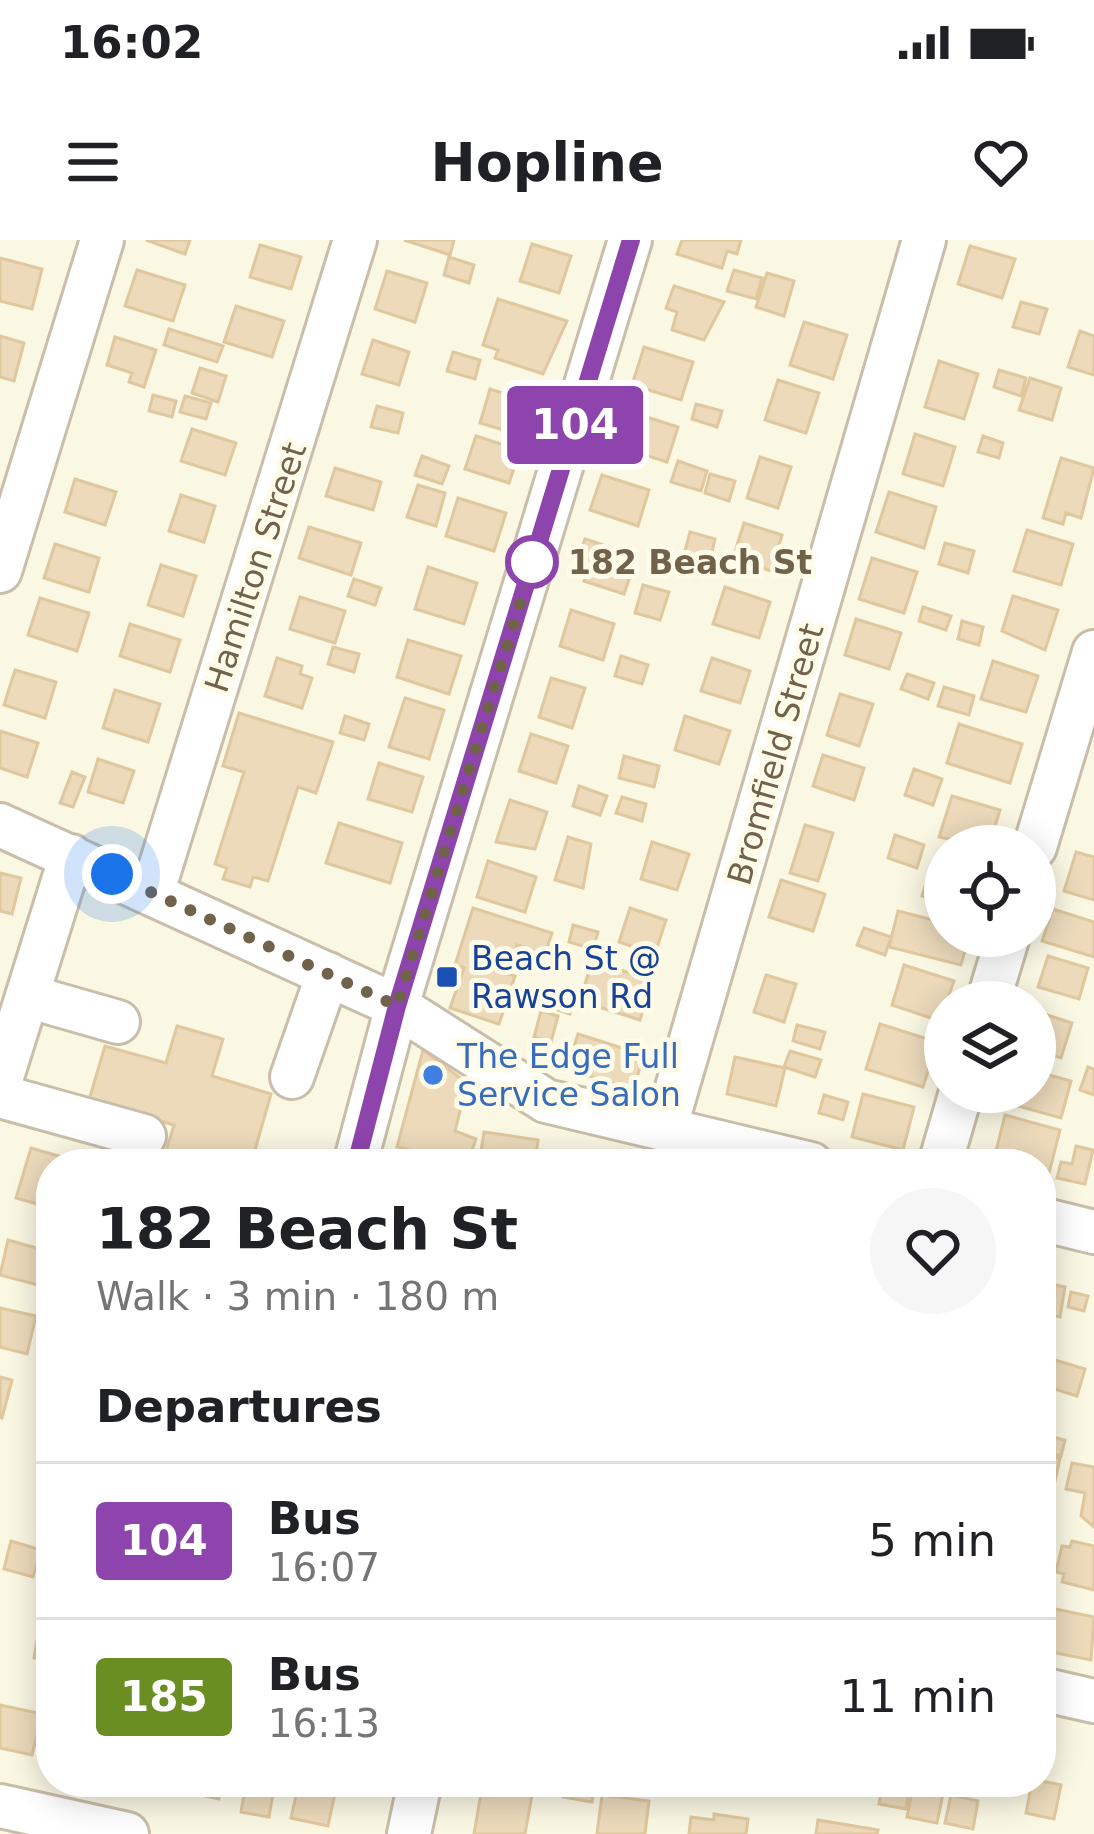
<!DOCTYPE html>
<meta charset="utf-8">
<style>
body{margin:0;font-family:"DejaVu Sans",sans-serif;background:#f6f6f6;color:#202124;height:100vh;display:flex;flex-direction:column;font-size:45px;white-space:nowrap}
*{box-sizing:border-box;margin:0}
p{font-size:39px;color:#757577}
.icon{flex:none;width:66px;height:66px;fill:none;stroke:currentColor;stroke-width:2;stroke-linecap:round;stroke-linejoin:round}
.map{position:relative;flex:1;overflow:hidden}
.panel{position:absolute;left:36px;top:909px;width:1020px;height:648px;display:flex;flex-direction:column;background:#fff;border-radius:48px;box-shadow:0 6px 30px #0003}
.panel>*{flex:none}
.badge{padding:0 24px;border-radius:9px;font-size:42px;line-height:78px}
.controls{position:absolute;left:924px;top:585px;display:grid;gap:24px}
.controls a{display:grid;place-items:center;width:132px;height:132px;border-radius:50%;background:#fff;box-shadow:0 6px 30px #0003;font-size:60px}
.you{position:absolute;width:60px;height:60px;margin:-30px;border:9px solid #fff;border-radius:50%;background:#1a73e8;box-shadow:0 0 0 18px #1a73e833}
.map>.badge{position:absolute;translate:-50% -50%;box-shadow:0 0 0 6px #fff}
h2{padding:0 60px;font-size:45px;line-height:108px}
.round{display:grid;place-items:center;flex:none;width:126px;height:126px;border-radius:63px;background:#f6f6f6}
.summary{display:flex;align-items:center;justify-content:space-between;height:204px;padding:0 60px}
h1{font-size:57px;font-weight:700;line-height:90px}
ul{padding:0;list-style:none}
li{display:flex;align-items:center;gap:36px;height:156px;padding:0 60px;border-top:3px solid #e0e0e0}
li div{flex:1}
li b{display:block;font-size:45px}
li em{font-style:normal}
li .badge{min-width:132px;font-weight:700;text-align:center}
.status{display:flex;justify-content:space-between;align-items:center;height:84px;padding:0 60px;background:#fff;direction:ltr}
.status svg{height:33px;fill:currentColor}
header{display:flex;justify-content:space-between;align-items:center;height:156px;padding:0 60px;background:#fff;font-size:54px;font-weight:700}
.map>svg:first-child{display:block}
.building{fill:#ecdabb;stroke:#dfc79e;stroke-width:3}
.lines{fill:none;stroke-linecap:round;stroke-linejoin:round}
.minor-casing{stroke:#c8bea9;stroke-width:48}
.minor{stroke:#fff;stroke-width:42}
.line-casing{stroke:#fff;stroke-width:27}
.line{stroke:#8e44ad;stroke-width:18}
.walk{stroke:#71624b;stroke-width:12;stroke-dasharray:0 21.6}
.stop-dot{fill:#fff;stroke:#8e44ad;stroke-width:6}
.transit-dot{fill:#1a4fb4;stroke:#fefbe9;stroke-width:4.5}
.shop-dot{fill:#3f7fe0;stroke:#fefbe9;stroke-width:4.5}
.labels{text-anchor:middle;stroke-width:10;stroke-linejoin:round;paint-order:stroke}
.stop-label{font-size:33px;font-weight:bold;fill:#71624b;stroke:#fefbe9;text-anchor:start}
.street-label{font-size:33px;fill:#71624b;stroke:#fefbe9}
.transit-label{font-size:33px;fill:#164399;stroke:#fefbe9;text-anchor:start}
.shop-label{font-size:33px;fill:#366cbe;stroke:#fefbe9;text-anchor:start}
</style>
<div class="status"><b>16:02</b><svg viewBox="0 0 49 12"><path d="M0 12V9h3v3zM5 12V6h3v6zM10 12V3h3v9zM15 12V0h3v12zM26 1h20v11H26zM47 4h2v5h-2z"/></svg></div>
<header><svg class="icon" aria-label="menu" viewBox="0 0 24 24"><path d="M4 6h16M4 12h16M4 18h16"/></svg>Hopline<svg class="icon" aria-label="heart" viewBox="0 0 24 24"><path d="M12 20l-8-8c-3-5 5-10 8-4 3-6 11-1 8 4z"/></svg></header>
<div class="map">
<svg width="1094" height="1594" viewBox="0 0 1094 1594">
<rect width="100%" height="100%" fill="#faf7e3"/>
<path class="building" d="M 146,0 L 190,0 L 185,14 Z
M 404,0 L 454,0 L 450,15 Z
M 682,0 L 741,0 L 737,14 L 727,11 L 722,28 L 677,14 Z
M 532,4 L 571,16 L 559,53 L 520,41 Z
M 260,5 L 301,17 L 291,49 L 250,37 Z
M 970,6 L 1015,19 L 1002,58 L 958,44 Z
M 449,17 L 474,25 L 469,43 L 444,35 Z
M 0,18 L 42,29 L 32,69 L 0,61 Z
M 137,30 L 185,45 L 173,81 L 125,66 Z
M 734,30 L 762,38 L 756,59 L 727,51 Z
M 387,31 L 427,43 L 415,82 L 375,69 Z
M 767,33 L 794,41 L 784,76 L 756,67 Z
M 674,46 L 724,62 L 704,100 L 672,90 L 677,72 L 666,68 Z
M 498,59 L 567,81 L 543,134 L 495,118 L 498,110 L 483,105 Z
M 1021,62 L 1047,69 L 1039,94 L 1013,87 Z
M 236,66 L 284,81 L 272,117 L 224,102 Z
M 804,82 L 847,95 L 833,139 L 790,125 Z
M 169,89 L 223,106 L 217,122 L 164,105 Z
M 1080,91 L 1094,96 L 1094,135 L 1068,127 Z
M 0,96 L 24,103 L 14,141 L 0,137 Z
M 115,97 L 156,110 L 144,147 L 129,142 L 132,133 L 107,125 Z
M 373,100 L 409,112 L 399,145 L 362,134 Z
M 644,107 L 693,122 L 681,160 L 632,145 Z
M 453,112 L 480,120 L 475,139 L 447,131 Z
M 939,121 L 978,134 L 964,179 L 925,167 Z
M 200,128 L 226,136 L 218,162 L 192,153 Z
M 999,130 L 1026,138 L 1021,156 L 994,147 Z
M 1030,138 L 1061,148 L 1052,180 L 1019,170 Z
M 778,140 L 819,153 L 806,193 L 765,180 Z
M 490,149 L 535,163 L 524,196 L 480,183 Z
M 153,155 L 176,161 L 172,177 L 149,171 Z
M 185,156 L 211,163 L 206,179 L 180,172 Z
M 696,164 L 722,171 L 717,187 L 692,179 Z
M 377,166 L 403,173 L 398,193 L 371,187 Z
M 625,170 L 678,187 L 667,222 L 614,205 Z
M 192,189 L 236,203 L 225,235 L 181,221 Z
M 915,194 L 955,207 L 943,246 L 903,234 Z
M 476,196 L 520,210 L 509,243 L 465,229 Z
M 983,196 L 1003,203 L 999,218 L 978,212 Z
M 422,216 L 449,226 L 442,244 L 415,235 Z
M 760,217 L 791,227 L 778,268 L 747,258 Z
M 1061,218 L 1094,228 L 1081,278 L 1066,273 L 1063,284 L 1043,278 Z
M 678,221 L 707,231 L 701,251 L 671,242 Z
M 335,228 L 381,242 L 373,270 L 326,256 Z
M 710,234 L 735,241 L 729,261 L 705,253 Z
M 602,235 L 649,250 L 638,286 L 590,270 Z
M 75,239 L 116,252 L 105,285 L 65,272 Z
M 418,245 L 445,253 L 436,286 L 407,277 Z
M 889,252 L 936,267 L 924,308 L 876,292 Z
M 181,255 L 215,266 L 204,302 L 169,291 Z
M 458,258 L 506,273 L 494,311 L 446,296 Z
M 744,283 L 782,295 L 771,331 L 733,318 Z
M 309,287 L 361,303 L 351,335 L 299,318 Z
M 1027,290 L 1073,304 L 1061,345 L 1014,331 Z
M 690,292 L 715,299 L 709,325 L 683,318 Z
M 585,299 L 637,316 L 624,354 L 584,341 L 587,334 L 575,330 Z
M 945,303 L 974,311 L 968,333 L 939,324 Z
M 55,304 L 99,318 L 89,352 L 44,338 Z
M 872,318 L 917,332 L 904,373 L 859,359 Z
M 161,325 L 196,336 L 183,376 L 148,365 Z
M 428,327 L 477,343 L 464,384 L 415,369 Z
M 354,339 L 381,348 L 375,365 L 348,356 Z
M 643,345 L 669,352 L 660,380 L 635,373 Z
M 725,347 L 770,362 L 759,398 L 713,384 Z
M 1013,356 L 1058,370 L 1045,410 L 1002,391 Z
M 300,357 L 345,371 L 335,403 L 290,389 Z
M 40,358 L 89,373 L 77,411 L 28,395 Z
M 923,367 L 951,376 L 946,390 L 919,381 Z
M 571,370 L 614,384 L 603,420 L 560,406 Z
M 856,379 L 901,393 L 889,429 L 845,415 Z
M 962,381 L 983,387 L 979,405 L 958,399 Z
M 130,384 L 180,400 L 170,432 L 120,416 Z
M 408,400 L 461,416 L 449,454 L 397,437 Z
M 333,407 L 359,414 L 354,432 L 328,424 Z
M 621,416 L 648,425 L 642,444 L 615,436 Z
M 277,418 L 302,426 L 300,434 L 312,438 L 302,468 L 265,456 Z
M 712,418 L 750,431 L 740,463 L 701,451 Z
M 993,421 L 1038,436 L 1026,472 L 981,459 Z
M 15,430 L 56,442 L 45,478 L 4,465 Z
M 907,434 L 934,443 L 928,459 L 901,449 Z
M 551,438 L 585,448 L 572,488 L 539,477 Z
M 944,447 L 974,456 L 969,475 L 938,466 Z
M 115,450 L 160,464 L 148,502 L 103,488 Z
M 840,454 L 873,464 L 859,506 L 827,495 Z
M 405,458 L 444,470 L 429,519 L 389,507 Z
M 239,473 L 333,502 L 316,553 L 298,547 L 268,641 L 253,637 L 250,647 L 223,639 L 227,628 L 215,624 L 244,532 L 223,526 Z
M 345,476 L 369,484 L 364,500 L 340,493 Z
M 685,476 L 730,491 L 719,524 L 675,510 Z
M 959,484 L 1022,504 L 1010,543 L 947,523 Z
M 0,491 L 38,503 L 27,537 L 0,528 Z
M 531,494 L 568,506 L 556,543 L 519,531 Z
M 823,515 L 864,528 L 854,560 L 813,546 Z
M 624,516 L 659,526 L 654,547 L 619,538 Z
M 98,519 L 134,531 L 123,563 L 88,552 Z
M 379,523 L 423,537 L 412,572 L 368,559 Z
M 914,529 L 942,539 L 933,565 L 905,555 Z
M 72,532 L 85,537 L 73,567 L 60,563 Z
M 579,546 L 607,556 L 600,575 L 573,566 Z
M 952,556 L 1000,570 L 989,606 L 939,597 Z
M 622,557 L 646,564 L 642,581 L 616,573 Z
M 510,560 L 547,572 L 535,609 L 496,602 Z
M 339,583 L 402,603 L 390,643 L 326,623 Z
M 805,585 L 833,593 L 818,641 L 790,633 Z
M 895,595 L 924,605 L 917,628 L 888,618 Z
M 568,597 L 591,604 L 583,648 L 555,640 Z
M 652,602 L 689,614 L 677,650 L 641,639 Z
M 1076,612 L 1094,617 L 1094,660 L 1064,651 Z
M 488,621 L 536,637 L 525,672 L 477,657 Z
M 932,623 L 945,627 L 945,663 L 922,656 Z
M 0,633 L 21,638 L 12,674 L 0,671 Z
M 781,640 L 825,654 L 813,691 L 769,677 Z
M 473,668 L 552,693 L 545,714 L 517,705 L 508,734 L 515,736 L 499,784 L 450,768 L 464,728 L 455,725 Z
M 630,668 L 666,680 L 655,714 L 619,702 Z
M 1053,669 L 1094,682 L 1094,717 L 1042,701 Z
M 898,671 L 945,683 L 945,696 L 956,696 L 954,704 L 966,707 L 961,725 L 889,707 Z
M 573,685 L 598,692 L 593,709 L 569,702 Z
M 864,688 L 891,697 L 885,715 L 857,705 Z
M 1048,716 L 1088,728 L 1079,759 L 1038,747 Z
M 592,721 L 652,740 L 640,780 L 580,761 Z
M 904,725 L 954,741 L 940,781 L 892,765 Z
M 766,735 L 796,744 L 784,782 L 754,772 Z
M 549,746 L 576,755 L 570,774 L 543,765 Z
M 541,771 L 558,776 L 551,802 L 534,797 Z
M 1035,771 L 1072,783 L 1061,818 L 1035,810 Z
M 880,784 L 937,802 L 923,847 L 866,829 Z
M 797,785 L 825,792 L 820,809 L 793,801 Z
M 177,786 L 223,799 L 212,836 L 271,854 L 251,924 L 162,924 L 174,885 L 89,860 L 105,806 L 166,823 Z
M 578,794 L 644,815 L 633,850 L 567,829 Z
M 423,810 L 467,843 L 455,891 L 476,899 L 467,924 L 397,907 Z
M 790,811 L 821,820 L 815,837 L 784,827 Z
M 735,817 L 785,828 L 776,866 L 727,854 Z
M 1088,827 L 1094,829 L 1094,855 L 1080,850 Z
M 1035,831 L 1071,841 L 1061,878 L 1007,863 L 1011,852 L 1035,852 Z
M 863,854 L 914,867 L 903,910 L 852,897 Z
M 824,855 L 848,862 L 843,880 L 819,873 Z
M 1005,875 L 1060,890 L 1049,933 L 1041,931 L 1041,924 L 994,919 Z
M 484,892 L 538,900 L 535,924 L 479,924 Z
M 1076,906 L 1093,910 L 1085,944 L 1057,938 L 1061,922 L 1072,924 Z
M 31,908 L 86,924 L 51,924 L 51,968 L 16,958 Z
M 8,1000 L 51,1012 L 45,1047 L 0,1035 Z
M 1041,1042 L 1065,1047 L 1060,1077 L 1041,1073 Z
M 1071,1052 L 1088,1056 L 1084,1071 L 1068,1067 Z
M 0,1068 L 36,1076 L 27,1114 L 0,1107 Z
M 1055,1120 L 1085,1129 L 1077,1156 L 1048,1147 Z
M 0,1137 L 12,1140 L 2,1178 L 0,1177 Z
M 1041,1194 L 1065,1200 L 1061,1216 L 1041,1210 Z
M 1041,1215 L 1060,1218 L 1053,1251 L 1041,1248 Z
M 1072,1223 L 1094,1227 L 1094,1287 L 1081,1276 L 1085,1253 L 1066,1249 Z
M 48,1249 L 51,1249 L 51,1280 L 42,1278 Z
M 11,1301 L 41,1310 L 33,1337 L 4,1329 Z
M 1072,1301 L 1094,1306 L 1094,1350 L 1062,1342 L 1064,1334 L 1056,1332 L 1062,1306 L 1070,1307 Z
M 1041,1366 L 1094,1377 L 1091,1420 L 1041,1410 Z
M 39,1389 L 51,1391 L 51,1421 L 34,1418 Z
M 0,1465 L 42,1474 L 32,1515 L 0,1508 Z
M 1041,1541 L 1061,1545 L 1054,1579 L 1026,1573 L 1032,1542 Z
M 188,1542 L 222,1542 L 219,1559 L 186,1552 Z
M 246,1542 L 275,1542 L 269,1577 L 241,1572 Z
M 299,1542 L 324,1542 L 322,1550 L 335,1553 L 328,1586 L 291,1578 Z
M 483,1542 L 534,1544 L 525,1594 L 474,1594 Z
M 565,1542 L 595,1542 L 592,1562 L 563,1557 Z
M 883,1542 L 910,1542 L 906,1569 L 879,1564 Z
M 914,1543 L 944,1549 L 937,1583 L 907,1577 Z
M 602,1555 L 649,1561 L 645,1594 L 597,1594 Z
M 951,1555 L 978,1561 L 973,1589 L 945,1583 Z
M 714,1574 L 748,1579 L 746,1594 L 689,1594 L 691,1577 L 714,1580 Z
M 818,1580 L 878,1590 L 877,1594 L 816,1594 Z"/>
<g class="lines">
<defs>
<path id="minor" d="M 0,331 L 102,0
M 0,585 L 397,766 L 546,861 L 811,924
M 1035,607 L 1094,412
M 152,654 L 355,0
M 27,756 L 118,782
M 988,762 L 1008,696
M 292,837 L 328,734
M 0,843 L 71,616
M 0,856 L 144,896
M 665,889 L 924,0
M 355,924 L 397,766 L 630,0
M 940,924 L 961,852
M 1041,979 L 1094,992
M 1041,1449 L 1094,1461
M 0,1566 L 127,1594
M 409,1594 L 420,1542"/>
</defs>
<use href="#minor" class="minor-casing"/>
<use href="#minor" class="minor"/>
</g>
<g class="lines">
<defs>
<path id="line" d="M 356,924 L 397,766 L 631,0"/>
</defs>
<use href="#line" class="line-casing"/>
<use href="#line" class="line"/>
<path class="walk" d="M 112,634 L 397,766 L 536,311 L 532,322"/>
</g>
<circle class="stop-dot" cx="532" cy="322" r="24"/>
<rect class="transit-dot" x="435" y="725" width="24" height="24" rx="6"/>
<circle class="shop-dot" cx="433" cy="835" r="12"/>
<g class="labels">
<g class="stop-label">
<text x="568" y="334">182 Beach St</text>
</g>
<g class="street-label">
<text transform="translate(255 327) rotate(-72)" y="12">Hamilton Street</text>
<text transform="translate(775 514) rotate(-74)" y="12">Bromfield Street</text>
</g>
<g class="transit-label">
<text x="471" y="730">Beach St @<tspan x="471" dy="38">Rawson Rd</tspan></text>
</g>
<g class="shop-label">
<text x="457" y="828">The Edge Full<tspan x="457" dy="38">Service Salon</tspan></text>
</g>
</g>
</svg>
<div class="controls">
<a><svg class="icon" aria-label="locate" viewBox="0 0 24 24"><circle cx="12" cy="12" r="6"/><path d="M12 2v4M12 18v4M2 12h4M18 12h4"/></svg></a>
<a><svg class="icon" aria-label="layers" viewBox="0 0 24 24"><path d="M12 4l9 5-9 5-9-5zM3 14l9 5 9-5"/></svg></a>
</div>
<div class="you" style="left:112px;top:634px"></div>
<b class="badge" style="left:575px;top:185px;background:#8e44ad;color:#fff">104</b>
<section class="panel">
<div class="summary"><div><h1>182 Beach St</h1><p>Walk · 3 min · 180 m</p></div><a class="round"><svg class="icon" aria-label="heart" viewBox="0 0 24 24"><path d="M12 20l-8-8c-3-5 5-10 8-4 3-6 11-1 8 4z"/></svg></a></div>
<h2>Departures</h2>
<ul>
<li><span class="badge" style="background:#8e44ad;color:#fff">104</span><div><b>Bus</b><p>16:07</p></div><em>5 min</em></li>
<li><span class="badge" style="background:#6b8e23;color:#fff">185</span><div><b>Bus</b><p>16:13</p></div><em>11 min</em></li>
</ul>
</section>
</div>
